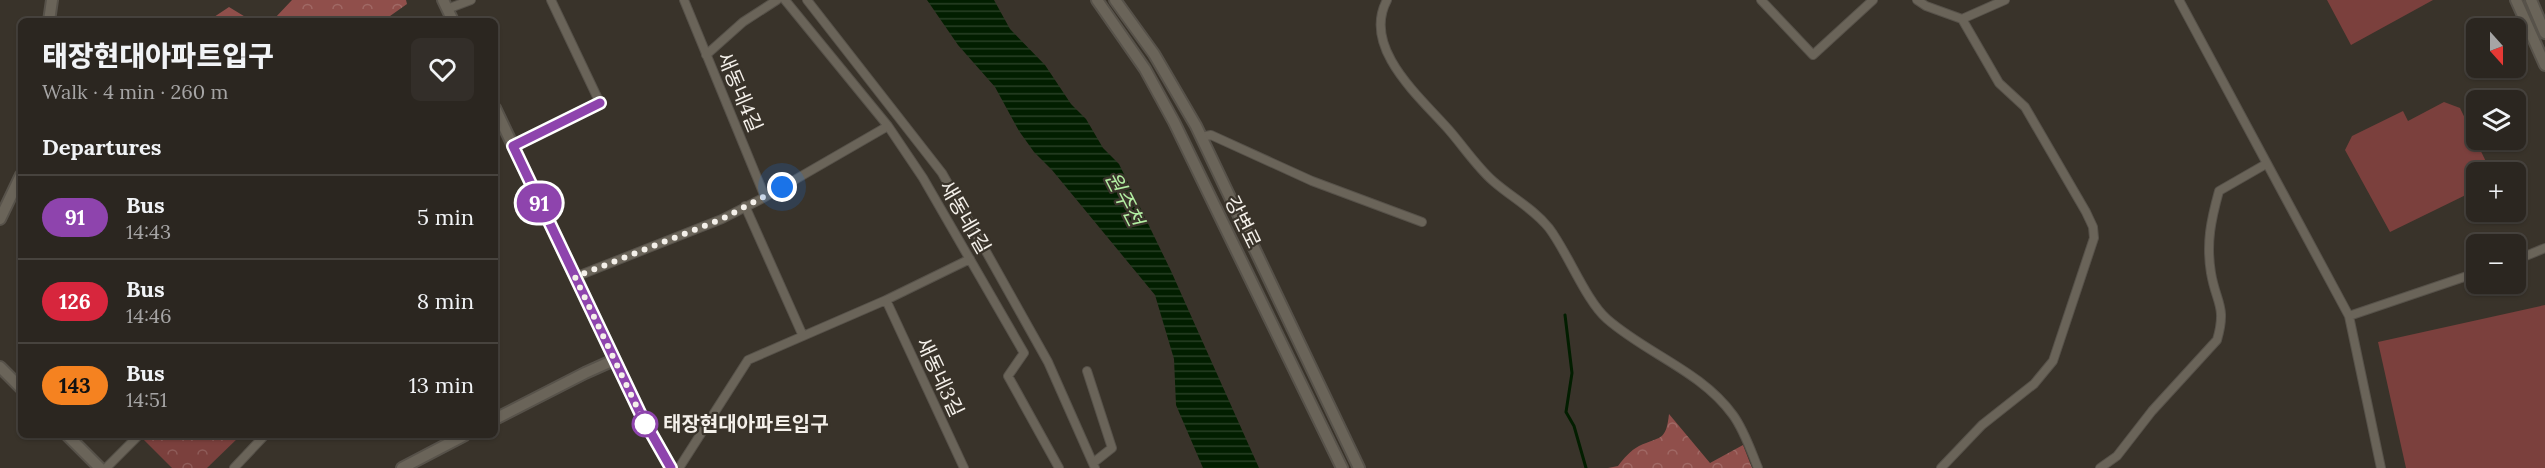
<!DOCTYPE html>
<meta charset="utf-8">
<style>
body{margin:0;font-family:Lora,"Noto Sans KR",serif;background:#332e29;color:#f1f3f6;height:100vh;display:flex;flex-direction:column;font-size:22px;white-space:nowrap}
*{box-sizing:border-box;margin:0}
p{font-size:20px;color:#a6a5a5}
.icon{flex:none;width:33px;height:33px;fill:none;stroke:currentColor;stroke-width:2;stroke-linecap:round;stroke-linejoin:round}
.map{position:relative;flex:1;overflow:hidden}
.panel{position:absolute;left:18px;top:18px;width:480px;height:420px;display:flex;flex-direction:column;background:#2b2620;border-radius:9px;box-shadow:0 2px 4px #0004,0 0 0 2px #47433e}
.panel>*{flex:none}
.badge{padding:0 12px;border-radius:20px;font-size:21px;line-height:39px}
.needle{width:39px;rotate:159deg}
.buttons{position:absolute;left:2466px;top:18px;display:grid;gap:12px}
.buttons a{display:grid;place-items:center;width:60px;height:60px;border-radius:9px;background:#2b2620;box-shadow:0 2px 4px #0004,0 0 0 2px #47433e;font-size:30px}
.you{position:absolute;width:30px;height:30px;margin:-15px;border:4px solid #fff;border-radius:50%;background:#1a73e8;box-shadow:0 0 0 9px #1a73e833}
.map>.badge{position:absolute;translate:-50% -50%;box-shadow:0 0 0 3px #fff}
h2{padding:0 24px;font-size:22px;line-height:54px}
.round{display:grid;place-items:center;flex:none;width:63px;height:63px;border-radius:9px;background:#332e29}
.head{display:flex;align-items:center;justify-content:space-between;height:102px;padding:0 24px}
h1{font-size:28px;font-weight:800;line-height:45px}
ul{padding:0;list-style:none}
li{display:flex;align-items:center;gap:18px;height:84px;padding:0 24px;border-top:2px solid #47433e}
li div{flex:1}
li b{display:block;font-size:22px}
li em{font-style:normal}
li .badge{min-width:66px;font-weight:700;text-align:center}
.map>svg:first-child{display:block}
.forest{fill:url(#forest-crowns)}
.park{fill:url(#park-crowns)}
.pitch{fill:#7b403d}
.water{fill:url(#water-rules)}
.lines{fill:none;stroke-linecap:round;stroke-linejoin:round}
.stream{stroke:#021e00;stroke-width:3}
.minor-casing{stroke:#57524a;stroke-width:10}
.tertiary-casing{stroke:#57524a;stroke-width:14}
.minor{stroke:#6a6459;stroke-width:8}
.tertiary{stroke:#6a6459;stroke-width:10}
.line-casing{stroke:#fff;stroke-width:14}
.line{stroke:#8e44ad;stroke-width:9}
.walk{stroke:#f4f0ea;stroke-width:6;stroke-dasharray:0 10.8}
.stop-dot{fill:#fff;stroke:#8e44ad;stroke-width:3}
.labels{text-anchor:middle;stroke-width:4.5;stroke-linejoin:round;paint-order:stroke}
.street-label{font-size:20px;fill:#f4f0ea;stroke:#39332a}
.stop-label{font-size:20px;font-weight:bold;fill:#f4f0ea;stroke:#39332a;text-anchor:start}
.water-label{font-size:21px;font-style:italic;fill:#b2eea2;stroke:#39332a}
</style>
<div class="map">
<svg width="2545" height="468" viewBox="0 0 2545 468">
<defs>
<pattern id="forest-crowns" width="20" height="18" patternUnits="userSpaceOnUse" patternTransform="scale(1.5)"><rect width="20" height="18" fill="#904f4b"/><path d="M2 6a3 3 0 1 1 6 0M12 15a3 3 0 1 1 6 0" fill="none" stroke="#a06965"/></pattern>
<pattern id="park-crowns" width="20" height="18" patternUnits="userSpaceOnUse" patternTransform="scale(1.5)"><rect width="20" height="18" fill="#7b403d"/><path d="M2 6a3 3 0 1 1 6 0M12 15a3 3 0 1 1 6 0" fill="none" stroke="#8e5c59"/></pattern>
<pattern id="water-rules" width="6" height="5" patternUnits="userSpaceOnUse" patternTransform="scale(1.5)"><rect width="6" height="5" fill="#021e00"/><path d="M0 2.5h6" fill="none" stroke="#283f25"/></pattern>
</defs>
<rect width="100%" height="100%" fill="#39332a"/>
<path class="forest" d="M 292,0 L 406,0 L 407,4 L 383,21 L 268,21 L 275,18 Z
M 229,7 L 252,21 L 208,21 Z
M 1669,414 L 1710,463 L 1743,445 L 1752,468 L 1608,468 L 1618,466 C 1624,458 1630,451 1639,446 C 1660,436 1666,442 1669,414 Z"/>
<path class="park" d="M 148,435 L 241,435 L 207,468 L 172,468 L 144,440 Z"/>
<path class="pitch" d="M 2327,0 L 2433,0 L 2351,45 Z
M 2444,102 L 2460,108 L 2491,172 L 2476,172 L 2476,190 L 2390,232 L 2345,150 L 2352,136 L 2403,111 L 2408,121 Z
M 2545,305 L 2545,468 L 2406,468 L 2378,342 Z"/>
<path class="water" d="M 927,0 L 994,0 L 1010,29 L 1045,65 L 1071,104 L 1086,119 L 1103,148 L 1119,164 L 1171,271 L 1259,468 L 1203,468 L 1176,405 L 1174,359 L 1155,295 L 1052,170 L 1034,152 L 1019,131 L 995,87 L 958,45 Z"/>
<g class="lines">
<path class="stream" d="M 1565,315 L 1572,373 L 1566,412 L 1574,426 L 1586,468"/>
<defs>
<path id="minor" d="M 684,0 L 765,197
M 785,0 L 888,126 L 923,178 L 1024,353 L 1008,376 L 1059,468
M 807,0 L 942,173 L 1048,362 L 1095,468
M 1387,0 C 1361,48 1421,98 1449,130 C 1463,146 1477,167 1493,181 C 1511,197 1534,209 1549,228 C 1568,253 1586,301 1607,319 C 1647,354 1701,371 1733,415 C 1744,430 1751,451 1758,468
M 1761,0 L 1813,55 L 1873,0
M 1917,0 L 1926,6 L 1962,19 L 1999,83 L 2025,107 L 2086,212 L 2093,227 L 2094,238 L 2053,361 L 2034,384 L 1982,425 L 1941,468
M 2179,0 L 2349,316 L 2381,468
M 447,9 L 471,0
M 1962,19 L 2005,0
M 706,55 L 743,22 L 777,0
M 1201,137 L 1211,135 L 1312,181 L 1422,222
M 513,146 L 600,103 L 551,0
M 745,206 L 803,336
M 2516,260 L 2545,248
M 575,277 L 722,219 L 765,197 L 888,126
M 886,300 L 964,468
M 2349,316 L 2476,273
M 1087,371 L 1112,448 L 1093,463
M 106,468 L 139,435
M 234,468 L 265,435
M 679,468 L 748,360 L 886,300 L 970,259
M 2100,468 L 2117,456 L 2152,411 L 2217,340 C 2227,306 2216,303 2211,273 C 2206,243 2211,220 2219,191 L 2266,164"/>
<path id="tertiary" d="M 443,0 L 453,21
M 1097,0 L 1145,69 L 1174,122 L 1342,468
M 1115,0 L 1154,54 L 1196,126 L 1359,468
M 2516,0 L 2545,65
M 2531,0 L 2545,33
M 49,21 L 52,0
M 495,108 L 642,417 L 671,468
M 0,219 L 21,175
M 0,367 L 21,388
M 495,419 L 585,373 L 614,360
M 67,435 L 100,468
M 402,468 L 465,435"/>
</defs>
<use href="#minor" class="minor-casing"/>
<use href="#tertiary" class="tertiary-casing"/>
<use href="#minor" class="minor"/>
<use href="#tertiary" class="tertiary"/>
</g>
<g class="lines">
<defs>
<path id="line" d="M 600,103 L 513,146 L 642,417 L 671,468"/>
</defs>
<use href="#line" class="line-casing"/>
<use href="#line" class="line"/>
<path class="walk" d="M 645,424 L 575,277 L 722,219 L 782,187"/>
</g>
<circle class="stop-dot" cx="645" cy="424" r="12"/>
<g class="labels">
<g class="street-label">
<text transform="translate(740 92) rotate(67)" y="7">새동네4길</text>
<text transform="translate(965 217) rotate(60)" y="7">새동네1길</text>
<text transform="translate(1243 222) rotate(64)" y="7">강변로</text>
<text transform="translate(940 377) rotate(65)" y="7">새동네3길</text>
</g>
<g class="stop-label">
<text x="663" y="431">태장현대아파트입구</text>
</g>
<g class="water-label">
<text transform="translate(1124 199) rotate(63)" y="7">원주천</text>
</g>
</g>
</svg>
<div class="buttons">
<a><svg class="needle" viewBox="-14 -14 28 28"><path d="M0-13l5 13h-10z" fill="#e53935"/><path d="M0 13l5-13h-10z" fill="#a6a5a5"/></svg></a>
<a><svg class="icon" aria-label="layers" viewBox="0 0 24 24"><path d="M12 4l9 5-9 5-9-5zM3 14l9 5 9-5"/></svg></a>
<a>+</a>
<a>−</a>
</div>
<div class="you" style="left:782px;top:187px"></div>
<b class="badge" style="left:539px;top:203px;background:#8e44ad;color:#fff">91</b>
<section class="panel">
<div class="head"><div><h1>태장현대아파트입구</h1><p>Walk · 4 min · 260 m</p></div><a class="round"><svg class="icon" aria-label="heart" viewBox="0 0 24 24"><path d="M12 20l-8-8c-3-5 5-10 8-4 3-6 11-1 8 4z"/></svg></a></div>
<h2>Departures</h2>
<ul>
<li><span class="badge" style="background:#8e44ad;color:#fff">91</span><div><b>Bus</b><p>14:43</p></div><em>5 min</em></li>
<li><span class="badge" style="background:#d7263d;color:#fff">126</span><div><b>Bus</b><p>14:46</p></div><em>8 min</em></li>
<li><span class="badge" style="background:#f58220;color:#111">143</span><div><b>Bus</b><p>14:51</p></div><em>13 min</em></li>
</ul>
</section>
</div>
